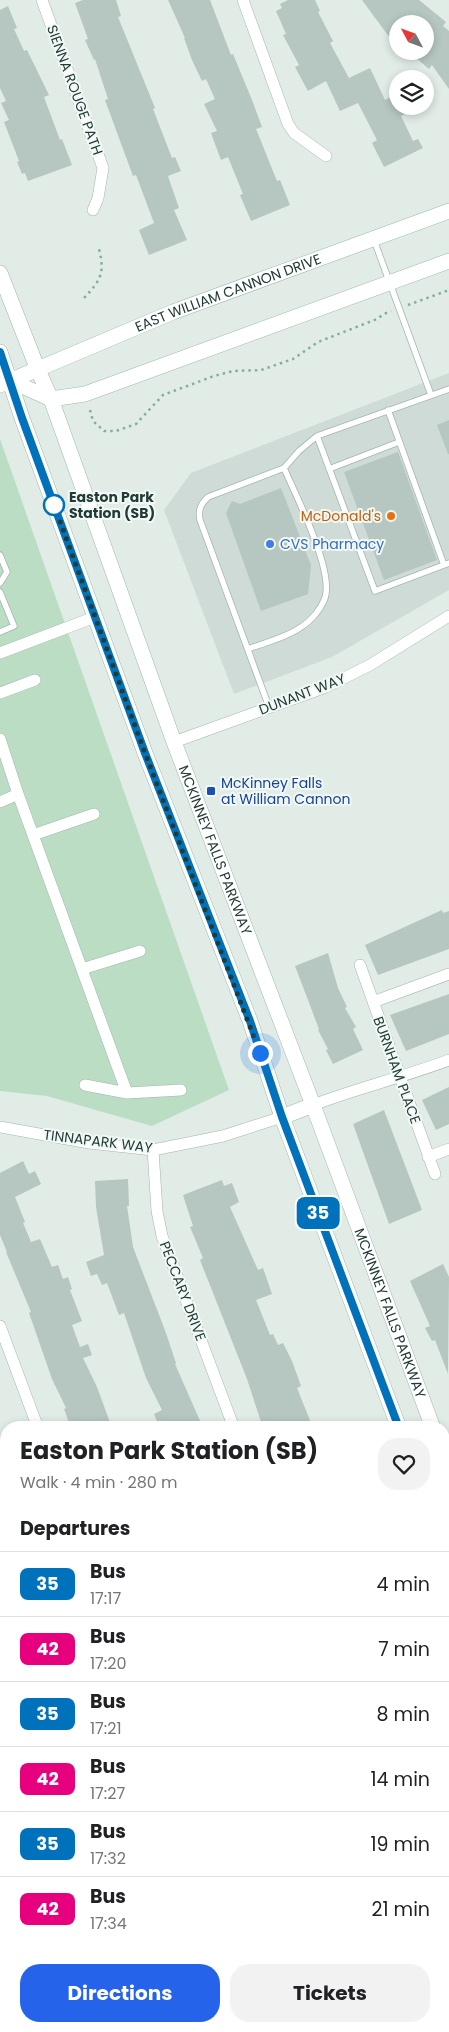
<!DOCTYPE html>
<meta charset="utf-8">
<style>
body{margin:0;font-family:Poppins,sans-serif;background:#f2f2f2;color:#202124;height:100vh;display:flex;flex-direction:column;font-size:19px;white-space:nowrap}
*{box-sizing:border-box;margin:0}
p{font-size:16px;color:#757577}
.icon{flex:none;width:28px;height:28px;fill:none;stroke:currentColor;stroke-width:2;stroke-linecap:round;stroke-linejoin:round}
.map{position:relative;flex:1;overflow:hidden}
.details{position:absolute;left:0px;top:1421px;width:450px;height:611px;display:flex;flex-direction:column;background:#fff;border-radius:20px 20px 0 0;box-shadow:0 2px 8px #0003}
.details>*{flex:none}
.badge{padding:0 10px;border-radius:8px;font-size:18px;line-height:32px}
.needle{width:32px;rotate:311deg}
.fabs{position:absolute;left:389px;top:15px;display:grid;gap:10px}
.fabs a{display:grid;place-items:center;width:45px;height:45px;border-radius:50%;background:#fff;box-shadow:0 2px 8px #0003;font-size:25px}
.you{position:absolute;width:25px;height:25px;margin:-12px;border:4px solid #fff;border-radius:50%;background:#1a73e8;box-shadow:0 0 0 8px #1a73e833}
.map>.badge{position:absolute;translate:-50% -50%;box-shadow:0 0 0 2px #fff}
h2{padding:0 20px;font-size:19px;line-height:45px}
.round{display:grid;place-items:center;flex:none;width:52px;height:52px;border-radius:20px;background:#f2f2f2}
.headline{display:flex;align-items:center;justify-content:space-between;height:85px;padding:0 20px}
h1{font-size:24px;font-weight:700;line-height:38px}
.cta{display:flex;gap:10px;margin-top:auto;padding:10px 20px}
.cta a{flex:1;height:58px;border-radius:20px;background:#2563eb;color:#fff;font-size:20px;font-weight:700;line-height:58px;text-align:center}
.cta a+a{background:#f2f2f2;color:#202124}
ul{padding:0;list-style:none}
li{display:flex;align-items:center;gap:15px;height:65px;padding:0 20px;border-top:1px solid #e0e0e0}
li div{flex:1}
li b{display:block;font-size:19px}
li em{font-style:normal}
li .badge{min-width:55px;font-weight:700;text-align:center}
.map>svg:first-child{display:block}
.built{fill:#cfdbd6}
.green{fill:#baddc4}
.building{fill:#b6c6c0}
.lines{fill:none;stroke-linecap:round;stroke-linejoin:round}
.lane-casing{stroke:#a4b4ae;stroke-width:7}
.street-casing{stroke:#a4b4ae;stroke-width:12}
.secondary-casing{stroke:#9fb7af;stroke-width:16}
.path{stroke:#81afa2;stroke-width:2.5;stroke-dasharray:2.5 4;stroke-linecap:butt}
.lane{stroke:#fff;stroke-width:5.5}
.street{stroke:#fff;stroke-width:11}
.secondary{stroke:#fff;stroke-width:15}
.line-casing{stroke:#fff;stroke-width:11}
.line{stroke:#0072bc;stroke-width:8}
.walk{stroke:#213c36;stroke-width:5;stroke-dasharray:0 9}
.stop-dot{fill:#fff;stroke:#0072bc;stroke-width:2.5}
.food-dot{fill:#e8710a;stroke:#f1f8f5;stroke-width:2}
.shop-dot{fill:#3f7fe0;stroke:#f1f8f5;stroke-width:2}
.transit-dot{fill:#1a4fb4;stroke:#f1f8f5;stroke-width:2}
.labels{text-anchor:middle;stroke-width:4;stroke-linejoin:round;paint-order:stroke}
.street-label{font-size:14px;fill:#213c36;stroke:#f1f8f5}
.stop-label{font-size:14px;font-weight:bold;fill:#213c36;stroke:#f1f8f5;text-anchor:start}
.food-label{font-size:14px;fill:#c56008;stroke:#f1f8f5;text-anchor:end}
.shop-label{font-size:14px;fill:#366cbe;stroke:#f1f8f5;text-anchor:start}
.transit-label{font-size:14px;fill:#164399;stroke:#f1f8f5;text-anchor:start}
</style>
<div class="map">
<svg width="449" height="2032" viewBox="0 0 449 2032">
<rect width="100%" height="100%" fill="#e1ece7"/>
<path class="built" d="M 449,373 L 449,590 L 332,657 L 234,694 L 164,510 L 191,473 Z"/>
<path class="green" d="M 0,439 L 229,1090 L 152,1126 L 47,1096 L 0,1091 Z"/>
<path class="building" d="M 83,0 L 116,0 L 121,16 L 118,17 L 155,108 L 153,109 L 172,158 L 175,157 L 181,171 L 168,176 L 179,208 L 174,210 L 187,240 L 149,255 L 139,230 L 154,223 L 136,175 L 133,176 L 105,100 L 108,99 L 95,59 L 94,60 L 85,40 L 88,39 L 75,3 Z
M 168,0 L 210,0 L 231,55 L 233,54 L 252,100 L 262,127 L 256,129 L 277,181 L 280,180 L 290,205 L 251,221 L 240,195 L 243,194 L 228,157 L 221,160 L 211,133 L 217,131 L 204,104 L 215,99 L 206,79 L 202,81 L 192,60 L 184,38 L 185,38 Z
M 288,0 L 315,0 L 320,11 L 318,12 L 333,41 L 330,43 L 349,78 L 370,68 L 385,100 L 398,93 L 398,106 L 419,106 L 401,116 L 413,141 L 418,139 L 423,148 L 384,167 L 372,143 L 377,140 L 358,103 L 340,111 L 326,81 L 308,91 L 295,67 L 299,65 L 283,35 L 286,34 L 276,11 L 282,8 L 280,4 Z
M 362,0 L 419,0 L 446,22 L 443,26 L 449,31 L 449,89 L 432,65 L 429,69 L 408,51 L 425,51 L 425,24 L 398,24 L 398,49 Z
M 8,6 L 17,28 L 14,29 L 24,51 L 27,50 L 49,95 L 44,97 L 60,140 L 62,139 L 72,165 L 28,181 L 25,173 L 22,174 L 17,162 L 19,161 L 4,122 L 9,120 L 1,103 L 6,101 L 0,88 L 0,10 Z
M 449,420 L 449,454 L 448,454 L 437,425 Z
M 398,452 L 437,560 L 384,580 L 344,472 Z
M 281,488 L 311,565 L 308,594 L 261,611 L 226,513 L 232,501 L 240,504 Z
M 442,910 L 443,913 L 449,911 L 449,949 L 378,975 L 365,945 Z
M 328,953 L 338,988 L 347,1007 L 345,1008 L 356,1027 L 353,1029 L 363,1050 L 333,1064 L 326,1050 L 328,1049 L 318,1030 L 319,1029 L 295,966 Z
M 449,994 L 449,1034 L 406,1051 L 390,1015 Z
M 449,1087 L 449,1124 L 436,1130 L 422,1100 Z
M 384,1110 L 422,1210 L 389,1224 L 353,1124 Z
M 23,1161 L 29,1174 L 35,1171 L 41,1184 L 15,1197 L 25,1222 L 23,1223 L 31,1242 L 40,1239 L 52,1267 L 58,1265 L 63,1279 L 68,1277 L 72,1289 L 70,1290 L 82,1321 L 72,1325 L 80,1347 L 88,1344 L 92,1355 L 83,1358 L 97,1387 L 112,1428 L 71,1428 L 64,1409 L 66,1408 L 52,1379 L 29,1313 L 31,1312 L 6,1252 L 7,1252 L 0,1235 L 0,1173 Z
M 128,1179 L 129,1206 L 127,1206 L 133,1247 L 166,1333 L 176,1363 L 175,1364 L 201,1423 L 191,1428 L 160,1428 L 154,1414 L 162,1410 L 146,1378 L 124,1313 L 119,1315 L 107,1283 L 102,1285 L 97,1274 L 91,1276 L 86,1262 L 104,1255 L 96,1207 L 95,1181 Z
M 222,1180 L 224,1186 L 232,1183 L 239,1202 L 230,1207 L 258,1270 L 263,1268 L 272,1294 L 256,1300 L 270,1335 L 273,1334 L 278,1345 L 283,1343 L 292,1361 L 301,1386 L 297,1388 L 313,1428 L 263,1428 L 247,1379 L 200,1260 L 203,1258 L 190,1227 L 193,1226 L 183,1195 Z
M 443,1264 L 449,1277 L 448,1374 L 435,1340 L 432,1341 L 425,1328 L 430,1326 L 410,1281 Z"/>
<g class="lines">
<defs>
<path id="lane" d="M 374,240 L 431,395
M 388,410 L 444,565
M 317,436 L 375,591 L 449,563
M 329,469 L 399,442
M 0,555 L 7,572 L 0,583
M 0,592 L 14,626 L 0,632
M 248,649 C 264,643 288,637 301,627 C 311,621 321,609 325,598 C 334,570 296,496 284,468
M 269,707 L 200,520 C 198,509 201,504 208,497 L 284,468 L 299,451 L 317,436 L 449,389"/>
<path id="street" d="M 42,0 L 103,168 L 98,198 L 93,210
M 243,0 L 288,124 L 294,133 L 326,156
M 0,653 L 95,617
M 0,693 L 35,680
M 0,739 L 18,794
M 174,742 L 326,687 L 370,665 L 449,616
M 0,802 L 18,794 L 127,1093 L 181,1090
M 33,835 L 94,814
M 360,965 L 435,1174
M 82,969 L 140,951
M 373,1002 L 449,974
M 85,1085 L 127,1093
M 313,1105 C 358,1088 404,1077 449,1060
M 0,1127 L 89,1143 L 153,1150 L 223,1136 L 282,1117
M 153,1150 L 157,1211 L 162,1236 L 234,1428
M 428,1157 L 449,1149
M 0,1326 L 38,1428
M 0,1637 L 6,1635
M 0,1845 L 6,1862
M 74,2026 L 77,2032
M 97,2032 L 107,2026"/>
<g id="secondary">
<path id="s1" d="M 0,273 L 38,370 L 51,399 L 174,742 L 313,1105 L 433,1428"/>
<path d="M 0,352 L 22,418 L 145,753 L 250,1021 L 282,1117 L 399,1428"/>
<path d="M 11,381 L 51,399 L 85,394 L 449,261"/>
<path id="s2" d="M 0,385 L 173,312 L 449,211"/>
<path d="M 282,1117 L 313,1105"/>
<path d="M 444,1455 L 449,1469"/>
<path d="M 444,1548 L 449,1563"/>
</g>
</defs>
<use href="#lane" class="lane-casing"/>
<use href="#street" class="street-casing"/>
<use href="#secondary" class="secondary-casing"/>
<path class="path" d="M 84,298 C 101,280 105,273 99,249
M 408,305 L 449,290
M 90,410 L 93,421 L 104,431 L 116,431 L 136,424 L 163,395 L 214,376 L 233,371 L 261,370 L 293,359 L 318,342 L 377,319 L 384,314 L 391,311"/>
<use href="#lane" class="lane"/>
<use href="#street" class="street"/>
<use href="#secondary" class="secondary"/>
</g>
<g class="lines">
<defs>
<path id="line" d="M 0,352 L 22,418 L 145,753 L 250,1021 L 282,1117 L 399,1428"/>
</defs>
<use href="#line" class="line-casing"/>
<use href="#line" class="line"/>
<path class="walk" d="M 54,505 L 145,753 L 260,1053"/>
</g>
<circle class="stop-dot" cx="54" cy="505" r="10"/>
<circle class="food-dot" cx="391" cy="516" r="5"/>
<circle class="shop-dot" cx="270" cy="544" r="5"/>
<rect class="transit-dot" x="206" y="786" width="10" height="10" rx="2.5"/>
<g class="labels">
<g class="street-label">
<text transform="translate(75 90) rotate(70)" y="5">SIENNA ROUGE PATH</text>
<text dy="5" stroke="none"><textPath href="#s2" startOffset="246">EAST WILLIAM CANNON DRIVE</textPath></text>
<text transform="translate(302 694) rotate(-21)" y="5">DUNANT WAY</text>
<text dy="5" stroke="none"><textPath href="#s1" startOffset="616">MCKINNEY FALLS PARKWAY</textPath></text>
<text transform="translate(397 1070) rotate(70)" y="5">BURNHAM PLACE</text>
<text transform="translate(98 1141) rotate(7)" y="5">TINNAPARK WAY</text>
<text transform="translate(183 1291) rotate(69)" y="5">PECCARY DRIVE</text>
<text dy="5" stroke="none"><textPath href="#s1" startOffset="1111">MCKINNEY FALLS PARKWAY</textPath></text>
</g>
<g class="stop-label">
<text x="69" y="502">Easton Park<tspan x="69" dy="16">Station (SB)</tspan></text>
</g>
<g class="food-label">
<text x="381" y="521">McDonald's</text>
</g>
<g class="shop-label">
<text x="280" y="549">CVS Pharmacy</text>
</g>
<g class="transit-label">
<text x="221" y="788">McKinney Falls<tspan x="221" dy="16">at William Cannon</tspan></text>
</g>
</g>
</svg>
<div class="fabs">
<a><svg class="needle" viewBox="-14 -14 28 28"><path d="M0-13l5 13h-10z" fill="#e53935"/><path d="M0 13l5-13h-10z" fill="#757577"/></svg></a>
<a><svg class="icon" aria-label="layers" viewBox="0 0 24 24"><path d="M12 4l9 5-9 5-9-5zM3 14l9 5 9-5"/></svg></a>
</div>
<div class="you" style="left:260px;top:1053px"></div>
<b class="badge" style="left:318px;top:1213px;background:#0072bc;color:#fff">35</b>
<section class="details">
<div class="headline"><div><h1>Easton Park Station (SB)</h1><p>Walk · 4 min · 280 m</p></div><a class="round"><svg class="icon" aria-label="heart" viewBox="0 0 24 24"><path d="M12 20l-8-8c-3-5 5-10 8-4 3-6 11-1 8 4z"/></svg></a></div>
<h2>Departures</h2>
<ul>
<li><span class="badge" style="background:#0072bc;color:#fff">35</span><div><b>Bus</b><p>17:17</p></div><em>4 min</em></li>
<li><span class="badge" style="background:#e6007e;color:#fff">42</span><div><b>Bus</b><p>17:20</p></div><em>7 min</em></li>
<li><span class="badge" style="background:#0072bc;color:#fff">35</span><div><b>Bus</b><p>17:21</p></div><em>8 min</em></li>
<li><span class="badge" style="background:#e6007e;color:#fff">42</span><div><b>Bus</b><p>17:27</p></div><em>14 min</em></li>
<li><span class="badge" style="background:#0072bc;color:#fff">35</span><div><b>Bus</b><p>17:32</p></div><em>19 min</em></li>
<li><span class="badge" style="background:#e6007e;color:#fff">42</span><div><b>Bus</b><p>17:34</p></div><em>21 min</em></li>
</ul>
<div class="cta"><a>Directions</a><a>Tickets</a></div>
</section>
</div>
